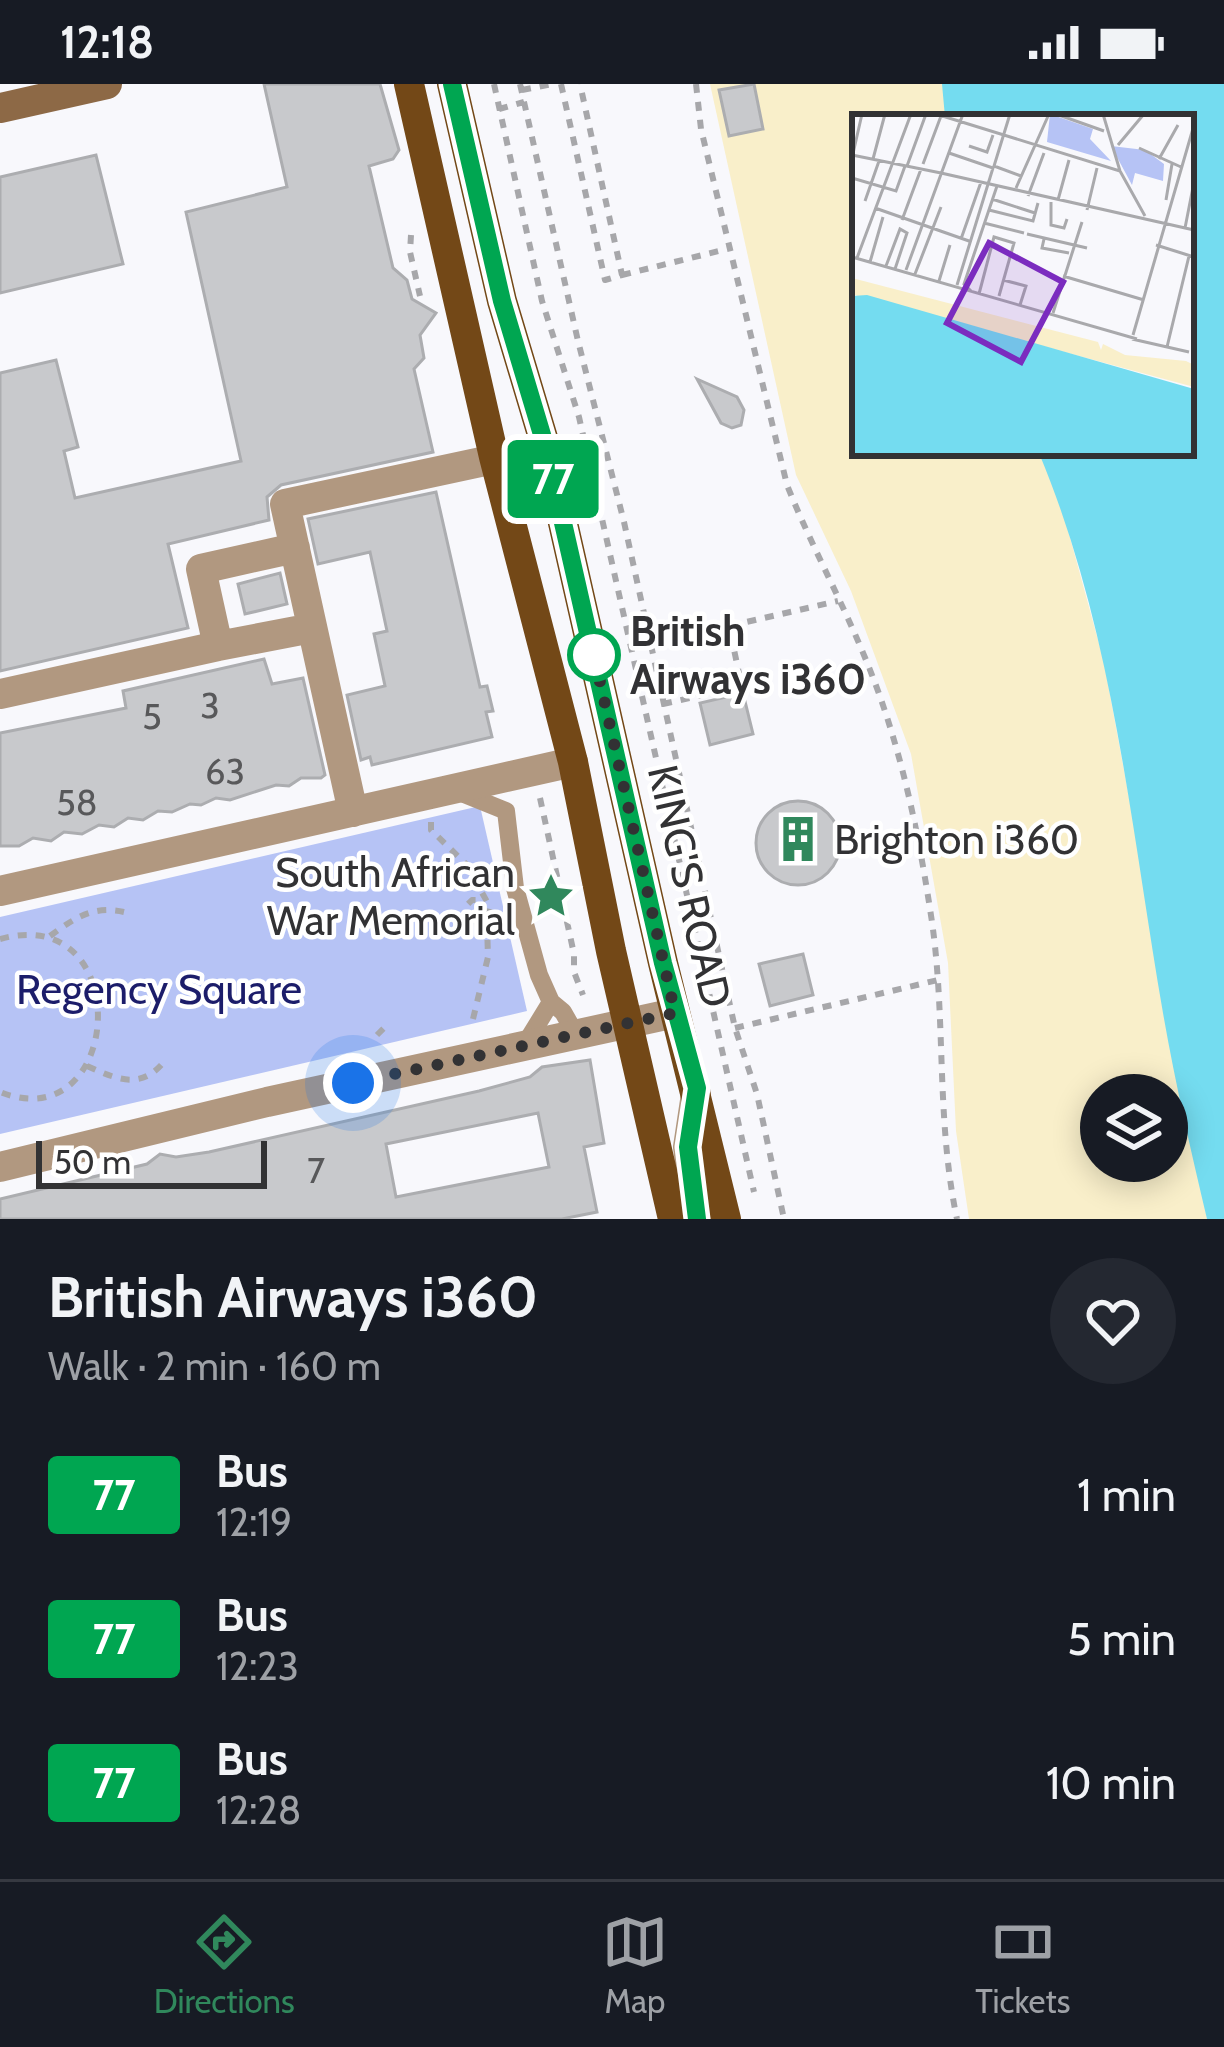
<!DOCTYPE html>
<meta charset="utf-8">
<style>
body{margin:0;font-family:Cabin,sans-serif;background:#242831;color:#f1f3f6;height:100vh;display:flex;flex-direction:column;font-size:45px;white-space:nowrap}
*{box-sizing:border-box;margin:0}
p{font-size:39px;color:#9ea1a6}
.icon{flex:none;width:66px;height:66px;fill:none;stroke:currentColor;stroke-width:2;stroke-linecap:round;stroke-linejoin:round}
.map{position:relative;height:1135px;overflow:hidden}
.details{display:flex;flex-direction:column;background:#171b24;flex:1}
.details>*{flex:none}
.badge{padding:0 24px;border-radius:9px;font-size:42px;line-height:78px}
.tools{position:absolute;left:1080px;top:990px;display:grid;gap:24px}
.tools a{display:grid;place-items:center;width:108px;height:108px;border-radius:50%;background:#171b24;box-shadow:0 6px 30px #0003;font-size:60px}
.scale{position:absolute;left:36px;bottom:30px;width:231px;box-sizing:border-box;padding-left:12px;border:6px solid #323234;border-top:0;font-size:33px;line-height:42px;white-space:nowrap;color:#323234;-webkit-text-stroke:9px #fff;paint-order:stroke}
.you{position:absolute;width:60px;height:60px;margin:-30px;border:9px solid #fff;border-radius:50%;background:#1a73e8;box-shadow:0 0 0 18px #1a73e833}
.map>.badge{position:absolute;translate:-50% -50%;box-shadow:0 0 0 6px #fff}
.round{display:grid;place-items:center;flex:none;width:126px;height:126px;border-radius:63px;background:#242831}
.head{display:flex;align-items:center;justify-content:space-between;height:204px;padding:0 48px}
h1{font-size:57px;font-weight:700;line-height:90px}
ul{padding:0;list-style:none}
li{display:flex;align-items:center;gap:36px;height:144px;padding:0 48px}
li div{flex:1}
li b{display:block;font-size:45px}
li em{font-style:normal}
li .badge{min-width:132px;font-weight:700;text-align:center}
.status{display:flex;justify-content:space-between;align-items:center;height:84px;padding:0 60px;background:#171b24;direction:ltr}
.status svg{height:33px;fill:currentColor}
.tabs{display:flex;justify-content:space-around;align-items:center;height:168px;border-top:3px solid #363941;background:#171b24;font-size:33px;color:#9ea1a6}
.tabs a{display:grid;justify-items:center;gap:6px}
.tabs .active{color:#30885c}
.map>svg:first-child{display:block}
.green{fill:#b6c3f5}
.sand{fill:#f9efca;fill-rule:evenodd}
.water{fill:#74dcf0}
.building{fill:#c8c9cc;stroke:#acadb0;stroke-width:3;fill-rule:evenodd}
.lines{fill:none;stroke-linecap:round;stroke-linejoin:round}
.path{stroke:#a7a7aa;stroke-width:6;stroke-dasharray:9 9;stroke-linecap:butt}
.lane{stroke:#b19880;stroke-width:18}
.street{stroke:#b19880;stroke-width:30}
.secondary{stroke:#8d6946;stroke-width:30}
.primary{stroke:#734817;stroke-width:30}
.line-casing{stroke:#fff;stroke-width:27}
.line{stroke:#00a651;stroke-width:18}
.walk{stroke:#323234;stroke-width:12;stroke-dasharray:0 21.6}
.stop-dot{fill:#fff;stroke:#00a651;stroke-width:6}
.labels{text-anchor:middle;stroke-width:9;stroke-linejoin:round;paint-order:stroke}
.number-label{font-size:36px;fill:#58585a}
.stop-label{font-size:42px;font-weight:bold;fill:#323234;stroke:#fff;text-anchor:start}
.poi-label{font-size:42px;fill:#323234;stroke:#fff;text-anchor:start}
.street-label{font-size:42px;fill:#323234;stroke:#fff}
.park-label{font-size:42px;fill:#1c1d6a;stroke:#fff}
.inset-road{fill:none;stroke:#a9a9ac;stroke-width:3}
.view{fill:#7b2cbf;fill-opacity:0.15;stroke:#7b2cbf;stroke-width:6}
.inset-edge{fill:none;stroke:#323234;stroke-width:6}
</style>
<div class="status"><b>12:18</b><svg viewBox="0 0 49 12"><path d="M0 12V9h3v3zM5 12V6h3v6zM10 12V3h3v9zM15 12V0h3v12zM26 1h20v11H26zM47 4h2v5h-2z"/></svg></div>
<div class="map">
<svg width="1224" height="1135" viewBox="0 0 1224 1135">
<rect width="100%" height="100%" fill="#f8f8fc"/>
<path class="green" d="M 480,722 L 527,927 L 0,1050 L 0,833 Z"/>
<path class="sand" d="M 710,0 L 972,0 L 978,33 L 855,33 L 855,369 L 1047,369 L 1104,578 L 1207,1135 L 969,1135 L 956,1047 L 948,879 L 911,670 L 851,507 L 796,391 ZM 1101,1011 L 1167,1011 L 1167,1077 L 1101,1077 Z"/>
<path class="water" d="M 942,0 L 1224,0 L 1224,1135 L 1207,1135 C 1191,1067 1175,998 1163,929 C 1130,739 1114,549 1039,369 L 1191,369 L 1191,33 L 945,33 Z"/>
<path class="building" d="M 264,0 L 380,0 L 399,66 L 393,75 L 369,82 L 393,184 L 407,196 L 412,215 L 436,229 L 420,251 L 424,274 L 414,285 L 433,368 L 281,401 L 267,413 L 269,436 L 168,460 L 188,544 L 0,587 L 0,289 L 56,276 L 78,363 L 64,367 L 75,414 L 241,377 L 186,128 L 287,103 Z
M 754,0 L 763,45 L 729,52 L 719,6 Z
M 96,71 L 123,180 L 0,209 L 0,93 Z
M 697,295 L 737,313 L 744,326 L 741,341 L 732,344 L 721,339 Z
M 436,408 L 480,603 L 487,602 L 493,627 L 486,628 L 492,653 L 372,681 L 370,673 L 361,676 L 347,611 L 385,602 L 374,550 L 387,547 L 370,468 L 318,480 L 308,435 Z
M 280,489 L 287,520 L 245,530 L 238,500 Z
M 264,575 L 272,600 L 303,594 L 325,691 L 321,694 L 301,694 L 289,702 L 276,701 L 230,716 L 216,714 L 201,721 L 190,720 L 172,728 L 158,727 L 143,736 L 128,734 L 114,743 L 99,741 L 82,750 L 64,748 L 51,757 L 33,754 L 19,762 L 0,762 L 0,649 L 126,624 L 123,607 Z
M 743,609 L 753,650 L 710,661 L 700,619 Z
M756 759a42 42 0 1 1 84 0a42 42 0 1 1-84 0Z
M 803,870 L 813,911 L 770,922 L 759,880 Z
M 590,976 L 604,1059 L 584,1063 L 597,1128 L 562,1135 L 0,1135 L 0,1115 L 147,1080 L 160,1070 L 176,1073 L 209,1068 L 479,1007 L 530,993 L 542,983 ZM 538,1029 L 549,1083 L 396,1113 L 386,1060 Z"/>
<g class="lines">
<path class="path" d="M 494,0 L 542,217 L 579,333 L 754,1108
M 520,0 L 578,257 L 624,438 L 735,944 L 757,1010 L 784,1135
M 561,0 L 605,196 L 622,191 L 580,0
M 696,0 L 701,45 L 787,401 C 811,461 842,517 866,576 C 899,656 917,740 930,825 C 947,928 935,1032 957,1135
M 522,6 L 553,0
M 499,25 L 524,18
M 411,151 L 410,168 L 420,212
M 622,191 L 731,164
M 663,620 L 699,612 L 697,603 L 740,594 L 729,542 L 838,517
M 540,714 L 574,870 L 574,888 L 583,911
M 431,738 L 431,746 L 466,780 L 490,823 L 487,838 L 472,841 L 465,834 L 465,823 L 472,816 L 483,816
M 337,785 L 352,790
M 50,852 C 76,833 95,820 128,829
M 0,855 C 137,817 124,1057 0,1008
M 473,935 L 488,873 L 487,840
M 735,944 L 938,896
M 377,951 L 388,940
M 87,982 C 116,995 140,1006 163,979"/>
<path class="lane" d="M 459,708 L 506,727 L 515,804 L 539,891 L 551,918 L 563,928 L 575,949
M 524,962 L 551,918"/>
<path class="street" d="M 295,464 L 201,485 L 218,562 L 312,544
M 0,610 L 218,562
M 353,728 L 285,420 L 546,364
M 0,807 L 573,678
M 696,1010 L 688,1063 L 697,1135
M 0,1083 L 267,1018 L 675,929"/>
<path class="secondary" d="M 0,24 L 107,0"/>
<path class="primary" d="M 409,0 L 494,373 L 573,678 L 611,867 L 673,1135
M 452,0 L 502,217 L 546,364 L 663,879 L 726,1135"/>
</g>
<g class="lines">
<defs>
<path id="line" d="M 452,0 L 502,217 L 546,364 L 663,879 L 697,1004 L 688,1063 L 697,1135"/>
</defs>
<use href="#line" class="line-casing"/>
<use href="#line" class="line"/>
<path class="walk" d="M 353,999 L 675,929 L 591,558 L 594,571"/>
</g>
<defs>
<symbol id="building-bare" viewBox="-9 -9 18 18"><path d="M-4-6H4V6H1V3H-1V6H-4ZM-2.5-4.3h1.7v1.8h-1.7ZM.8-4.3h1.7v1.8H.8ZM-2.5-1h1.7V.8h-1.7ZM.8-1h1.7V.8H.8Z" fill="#30885c" stroke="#fff" stroke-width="2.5" paint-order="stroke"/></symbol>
<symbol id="sight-bare" viewBox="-9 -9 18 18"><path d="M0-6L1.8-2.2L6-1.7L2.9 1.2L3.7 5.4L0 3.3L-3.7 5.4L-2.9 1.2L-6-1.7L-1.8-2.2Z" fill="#30885c" stroke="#fff" stroke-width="2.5" paint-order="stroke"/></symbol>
</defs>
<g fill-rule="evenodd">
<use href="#building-bare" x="765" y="722" width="66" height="66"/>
<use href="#sight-bare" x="518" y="779" width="66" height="66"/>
</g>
<circle class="stop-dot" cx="594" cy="571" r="24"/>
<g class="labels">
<g class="number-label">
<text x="210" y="634">3</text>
<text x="152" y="645">5</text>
<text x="225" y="700">63</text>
<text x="77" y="731">58</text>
<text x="316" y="1099">7</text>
</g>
<g class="stop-label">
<text x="630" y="562">British<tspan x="630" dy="48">Airways i360</tspan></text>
</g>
<g class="poi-label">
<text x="834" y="770">Brighton i360</text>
<text x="515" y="803" text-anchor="end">South African<tspan x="515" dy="48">War Memorial</tspan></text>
</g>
<g class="street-label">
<text transform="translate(690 802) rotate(77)" y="15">KING'S ROAD</text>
</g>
<g class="park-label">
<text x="159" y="920">Regency Square</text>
</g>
</g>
<g transform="translate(852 30)">
<rect width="342" height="342" fill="#f8f8fc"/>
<path d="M 198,0 L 241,15 L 238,25 L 259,47 L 195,28 ZM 259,32 L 293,36 L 312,50 L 311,67 L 283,59 L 280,71 Z" fill="#b6c3f5"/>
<path d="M 0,164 L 246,228 L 249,236 L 251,230 L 273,241 L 334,247 L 342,251 L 342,273 L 12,184 L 0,180 Z" fill="#f9efca"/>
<path d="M 15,181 L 342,275 L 342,342 L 0,342 L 0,182 Z" fill="#74dcf0"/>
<path class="inset-road" d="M 84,0 L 268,57 L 293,102M 158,0 L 142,52 L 169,62M 204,0 L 252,17M 251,0 L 268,57M 266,31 L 292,0M 117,32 L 135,38 L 141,21M 287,34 L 329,53M 97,39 L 141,54 L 105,171M 0,41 L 89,59M 0,44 L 10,0M 21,45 L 33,0M 307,45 L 326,11M 71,50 L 89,2M 55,52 L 74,0M 89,59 L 342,116M 0,64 L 44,77 L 53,52M 164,74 L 197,0M 176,82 L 192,39M 140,85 L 183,99M 206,86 L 217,46M 314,86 L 320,50M 13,87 L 27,47M 199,88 L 199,111 L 212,114 L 215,105M 23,94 L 117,127M 137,96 L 181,107 L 186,89M 235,96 L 245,54M 50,106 L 69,55M 132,109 L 172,119M 333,114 L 342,68M 175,120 L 235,134M 109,125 L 129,68M 192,125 L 190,134 L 217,139M 304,131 L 342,143M 0,143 L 285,225M 5,144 L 59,0M 18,148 L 31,103M 34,152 L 48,115 L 55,119 L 43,155M 54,156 L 111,0M 63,160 L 89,93M 211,162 L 292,186M 151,166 L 174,172 L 168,191M 87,167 L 98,131M 119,177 L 112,170 L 145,72M 127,180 L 142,123 L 162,129 L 147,182M 201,199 L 230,108M 281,221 L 342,11M 280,225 L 337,238M 315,233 L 337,142"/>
<path class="view" d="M 137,129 L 211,168 L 169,248 L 95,209 Z"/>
<rect width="342" height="342" class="inset-edge"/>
</g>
</svg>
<div class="tools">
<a><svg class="icon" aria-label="layers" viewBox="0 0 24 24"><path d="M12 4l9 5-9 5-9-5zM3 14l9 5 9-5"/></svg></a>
</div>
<div class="scale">50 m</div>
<div class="you" style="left:353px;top:999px"></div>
<b class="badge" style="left:553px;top:395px;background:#00a651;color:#fff">77</b>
</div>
<section class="details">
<div class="head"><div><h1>British Airways i360</h1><p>Walk · 2 min · 160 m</p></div><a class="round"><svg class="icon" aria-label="heart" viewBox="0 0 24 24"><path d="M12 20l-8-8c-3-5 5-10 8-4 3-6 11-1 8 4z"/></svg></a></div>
<ul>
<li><span class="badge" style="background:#00a651;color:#fff">77</span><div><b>Bus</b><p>12:19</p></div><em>1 min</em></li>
<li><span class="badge" style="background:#00a651;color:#fff">77</span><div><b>Bus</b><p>12:23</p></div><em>5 min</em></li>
<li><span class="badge" style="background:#00a651;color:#fff">77</span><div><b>Bus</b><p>12:28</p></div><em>10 min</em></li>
</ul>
</section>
<nav class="tabs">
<a class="active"><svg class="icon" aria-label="directions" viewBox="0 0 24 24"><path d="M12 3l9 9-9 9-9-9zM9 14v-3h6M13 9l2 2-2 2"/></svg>Directions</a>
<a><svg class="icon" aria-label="map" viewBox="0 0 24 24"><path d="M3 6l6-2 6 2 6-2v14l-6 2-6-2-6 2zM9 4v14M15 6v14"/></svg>Map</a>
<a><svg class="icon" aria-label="tickets" viewBox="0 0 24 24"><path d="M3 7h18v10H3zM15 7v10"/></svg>Tickets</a>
</nav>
